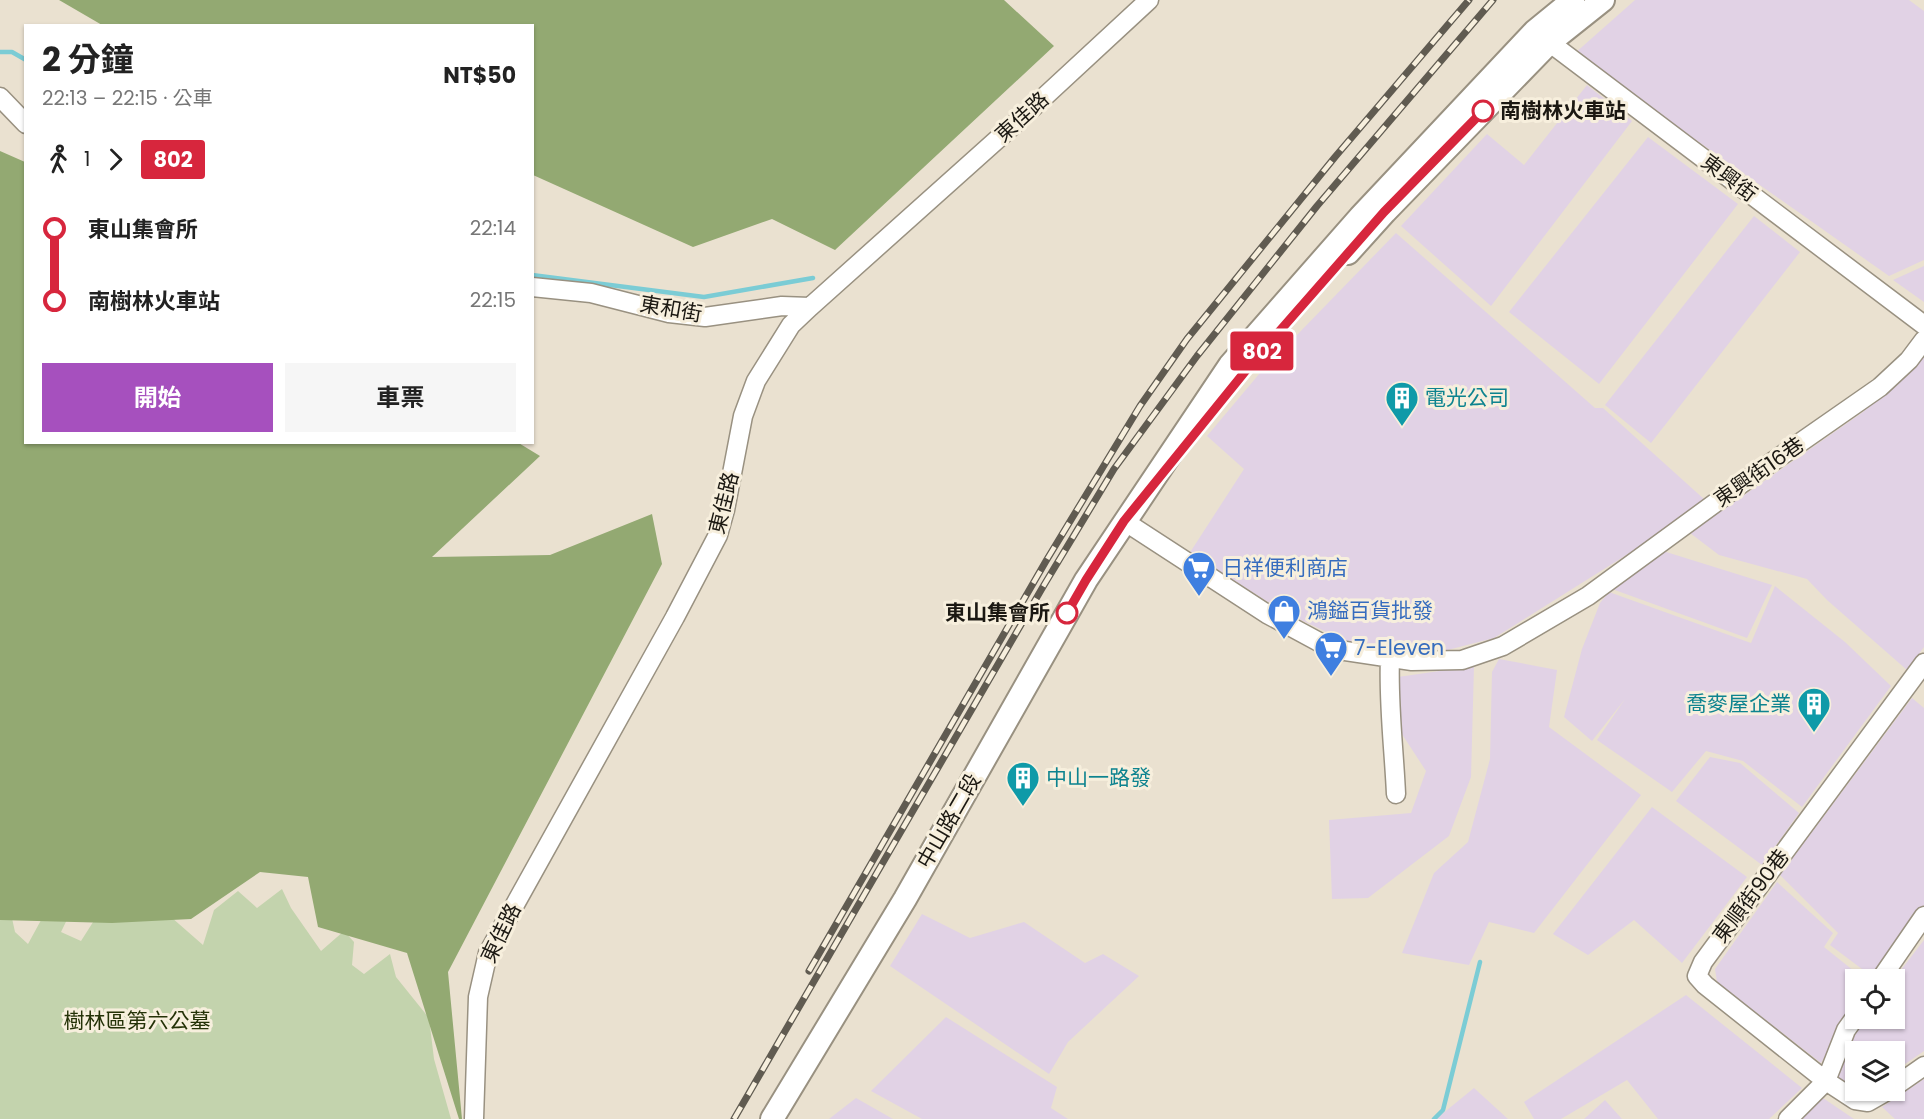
<!DOCTYPE html>
<html lang="zh-TW">
<meta charset="utf-8">
<style>
body{margin:0;font-family:Poppins,"Noto Sans TC",sans-serif;background:#f6f6f6;color:#222;height:100vh;display:flex;flex-direction:column;font-size:22px;white-space:nowrap}
*{box-sizing:border-box;margin:0}
p{font-size:20px;color:#767676}
.icon{flex:none;width:33px;height:33px;fill:none;stroke:currentColor;stroke-width:2;stroke-linecap:round;stroke-linejoin:round}
.map{position:relative;flex:1;overflow:hidden}
.side{position:absolute;left:24px;top:24px;width:510px;height:420px;display:flex;flex-direction:column;background:#fff;border-radius:0px;box-shadow:0 2px 4px #0004}
.side>*{flex:none}
.badge{padding:0 12px;border-radius:4px;font-size:21px;line-height:39px}
.controls{position:absolute;left:1845px;top:969px;display:grid;gap:12px}
.controls a{display:grid;place-items:center;width:60px;height:60px;border-radius:0px;background:#fff;box-shadow:0 2px 4px #0004;font-size:30px}
.map>.badge{position:absolute;translate:-50% -50%;box-shadow:0 0 0 3px #fff}
.legs{display:flex;align-items:center;gap:9px;height:66px;padding:0 18px;font-size:20px}
.legs p{margin-inline-start:auto}
.summary{display:flex;align-items:center;justify-content:space-between;height:102px;padding:0 18px}
h1{font-size:33px;font-weight:700;line-height:45px}
.primary-button{display:flex;gap:12px;margin-top:auto;padding:12px 18px}
.primary-button a{flex:1;height:69px;border-radius:0px;background:#a650be;color:#fff;font-size:24px;font-weight:700;line-height:69px;text-align:center}
.primary-button a+a{background:#f6f6f6;color:#222}
ul{padding:0 18px;list-style:none}
li{display:flex;align-items:center;gap:21px;height:72px;font-size:22px}
li i{display:grid;place-items:center;width:9px;height:100%;margin:0 8px;background:currentColor}
li i::after{content:'';width:15px;height:15px;margin:-8px;border:4px solid;border-radius:50%;background:#fff}
li p{margin-inline-start:auto}
li:first-child i{background:linear-gradient(#0000 50%,currentColor 0)}
li:last-child i{background:linear-gradient(currentColor 50%,#0000 0)}
.map>svg:first-child{display:block}
.industrial{fill:#e1d2e5}
.green{fill:#c3d3ad}
.forest{fill:#93a972}
.lines{fill:none;stroke-linecap:round;stroke-linejoin:round}
.stream{stroke:#7bccd5;stroke-width:4.5}
.minor-casing{stroke:#999181;stroke-width:21}
.major-casing{stroke:#999181;stroke-width:26}
.minor{stroke:#fff;stroke-width:18}
.major{stroke:#fff;stroke-width:22}
.rail-casing{stroke:#605b51;stroke-width:7}
.rail{stroke:#f7efdd;stroke-width:4.5;stroke-dasharray:14;stroke-linecap:butt}
.line-1-casing{stroke:#fff;stroke-width:14}
.line-1{stroke:#d7263d;stroke-width:9}
.stop-1-dot{fill:#fff;stroke:#d7263d;stroke-width:3}
.labels{text-anchor:middle;stroke-width:6;stroke-linejoin:round;paint-order:stroke}
.stop-label{font-size:21px;font-weight:bold;fill:#1b1812;stroke:#f7efdd;text-anchor:start}
.street-label{font-size:21px;fill:#1b1812;stroke:#f7efdd}
.culture-label{font-size:21px;fill:#0d838f;stroke:#f7efdd;text-anchor:start}
.shop-label{font-size:21px;fill:#366cbe;stroke:#f7efdd;text-anchor:start}
.park-label{font-size:21px;fill:#243207;stroke:#f7efdd}
</style>
<div class="map">
<svg width="1924" height="1119" viewBox="0 0 1924 1119">
<rect width="100%" height="100%" fill="#eae1d0"/>
<path class="industrial" d="M 1635,0 L 1909,0 L 1924,11 L 1924,260 L 1889,276 L 1574,54 Z
M 1587,85 L 1632,121 L 1491,306 L 1401,226 L 1487,134 L 1524,165 Z
M 1648,137 L 1738,204 L 1599,384 L 1509,312 Z
M 1754,216 L 1800,252 L 1651,443 L 1605,405 Z
M 1396,233 L 1595,408 L 1603,408 L 1705,500 L 1655,537 L 1494,638 L 1436,653 L 1418,644 L 1404,649 L 1350,643 L 1284,612 L 1210,565 L 1189,554 L 1244,469 L 1207,436 L 1260,373 Z
M 1924,266 L 1924,302 L 1893,280 Z
M 1924,356 L 1924,647 L 1907,670 L 1827,600 L 1807,579 L 1719,555 L 1690,533 L 1863,412 Z
M 1663,551 L 1772,585 L 1747,638 L 1612,589 Z
M 1775,586 L 1845,642 L 1891,686 L 1802,807 L 1743,761 L 1706,751 L 1672,792 L 1597,740 L 1625,699 L 1592,741 L 1564,717 L 1582,649 L 1600,603 L 1609,592 L 1751,643 Z
M 1499,659 L 1557,670 L 1549,727 L 1641,795 L 1534,933 L 1489,922 L 1469,965 L 1402,953 L 1434,873 L 1468,842 L 1490,759 L 1492,672 Z
M 1474,666 L 1471,777 L 1449,836 L 1368,898 L 1332,899 L 1329,820 L 1411,813 L 1426,771 L 1398,728 L 1398,677 Z
M 1912,698 L 1924,708 L 1924,905 L 1874,978 L 1830,945 L 1838,933 L 1780,875 Z
M 1710,757 L 1740,763 L 1799,813 L 1762,865 L 1676,801 Z
M 1652,807 L 1747,877 L 1682,963 L 1634,920 L 1588,955 L 1553,934 Z
M 1777,882 L 1833,933 L 1824,947 L 1864,979 L 1856,980 L 1855,1005 L 1821,1063 L 1717,982 L 1715,969 Z
M 922,914 L 970,938 L 1024,922 L 1085,963 L 1103,954 L 1139,976 L 1068,1042 L 1049,1074 L 890,966 Z
M 1924,940 L 1924,1051 L 1895,1071 L 1894,1052 L 1856,1052 L 1855,1086 L 1838,1079 L 1853,1033 L 1865,1019 L 1894,1018 L 1894,979 Z
M 1686,995 L 1802,1088 L 1769,1119 L 1658,1119 L 1627,1080 L 1561,1119 L 1534,1119 L 1524,1102 Z
M 946,1017 L 1057,1087 L 1051,1108 L 1068,1119 L 922,1119 L 871,1091 Z
M 1924,1079 L 1924,1119 L 1895,1119 L 1882,1107 Z
M 1474,1088 L 1508,1119 L 1436,1119 Z
M 856,1098 L 893,1119 L 829,1119 Z
M 1823,1098 L 1854,1119 L 1802,1119 Z
M 1605,1100 L 1622,1119 L 1584,1119 Z"/>
<path class="green" d="M 282,889 L 291,908 L 321,951 L 344,931 L 354,942 L 352,965 L 364,974 L 390,954 L 396,977 L 429,1018 L 434,1059 L 451,1119 L 0,1119 L 0,905 L 10,909 L 15,932 L 28,944 L 46,911 L 78,897 L 61,932 L 81,941 L 95,919 L 163,910 L 203,945 L 214,910 L 238,891 L 257,908 Z"/>
<path class="forest" d="M 59,0 L 1004,0 L 1054,46 L 835,250 L 772,219 L 693,247 L 533,175 L 532,26 L 102,25 Z
M 0,151 L 25,162 L 26,442 L 517,442 L 540,456 L 432,557 L 550,555 L 652,514 L 662,564 L 448,972 L 462,1119 L 459,1119 L 407,953 L 318,927 L 308,877 L 260,872 L 191,919 L 112,923 L 0,920 Z"/>
<g class="lines">
<path class="stream" d="M 0,52 L 12,52 L 26,60
M 532,275 L 704,297 L 813,278
M 1434,1119 L 1443,1110 L 1480,962"/>
<defs>
<path id="minor" d="M 1541,36 L 1924,325
M 0,97 L 26,124
M 532,287 L 591,293 L 669,313 L 705,317 L 782,306 L 810,307
M 1124,521 L 1267,614 L 1332,649 L 1412,661 L 1462,660 L 1503,646 L 1588,596 L 1752,476 L 1880,387 L 1909,360 L 1924,340
M 1390,658 C 1388,703 1394,749 1396,794
M 1880,980 L 1924,916
M 1894,1087 L 1924,1066
M 1889,1090 L 1868,1102 L 1855,1100 L 1826,1081 L 1705,985 L 1697,976 L 1703,962 L 1924,663
M 474,1119 L 478,997 L 488,953 L 675,617 L 718,535 L 725,510 L 743,416 L 756,381 L 791,325 L 810,307 L 1029,111 L 1149,0
M 1788,1119 L 1826,1081 L 1846,1030 L 1856,1016"/>
<path id="major" d="M 1348,253 L 1385,212 L 1549,43 L 1603,0
M 772,1119 L 905,899 L 1086,580 L 1230,365 L 1360,217 L 1535,31 L 1573,0"/>
</defs>
<use href="#minor" class="minor-casing"/>
<use href="#major" class="major-casing"/>
<use href="#minor" class="minor"/>
<use href="#major" class="major"/>
<defs>
<path id="rail" d="M 809,971 L 1046,561 L 1140,406 L 1187,339 L 1335,157 L 1469,0
M 734,1119 L 1044,585 L 1114,469 L 1197,356 L 1317,206 L 1493,0"/>
</defs>
<use href="#rail" class="rail-casing"/>
<use href="#rail" class="rail"/>
</g>
<g class="lines">
<defs>
<path id="line-1" d="M 1067,613 L 1086,580 L 1124,521 L 1256,358 L 1384,212 L 1483,111"/>
</defs>
<use href="#line-1" class="line-1-casing"/>
<use href="#line-1" class="line-1"/>
</g>
<defs>
<symbol id="building-pin" viewBox="-11 -11 22 30"><path d="M0 17L-7.5 6A9.5 9.5 0 1 1 7.5 6Z" fill="#0f9aa8" stroke="#f7efdd"/><path d="M-4-6H4V6H1V3H-1V6H-4ZM-2.5-4.3h1.7v1.8h-1.7ZM.8-4.3h1.7v1.8H.8ZM-2.5-1h1.7V.8h-1.7ZM.8-1h1.7V.8H.8Z" fill="#fff"/></symbol>
<symbol id="supermarket-pin" viewBox="-11 -11 22 30"><path d="M0 17L-7.5 6A9.5 9.5 0 1 1 7.5 6Z" fill="#3f7fe0" stroke="#f7efdd"/><path d="M-6-5.5h2.5l.6 2H6L4.5 2H-2.5L-4.4-4H-6ZM-1.5 3.2a1.3 1.3 0 1 0 .1 0ZM3 3.2a1.3 1.3 0 1 0 .1 0Z" fill="#fff"/></symbol>
<symbol id="shop-pin" viewBox="-11 -11 22 30"><path d="M0 17L-7.5 6A9.5 9.5 0 1 1 7.5 6Z" fill="#3f7fe0" stroke="#f7efdd"/><path d="M-5-2.5h2.3a2.7 3.5 0 0 1 5.4 0H5L5.5 6h-11ZM-1.5-2.5h3a1.5 2.3 0 0 0-3 0Z" fill="#fff"/></symbol>
</defs>
<g fill-rule="evenodd">
<use href="#building-pin" x="1383" y="379" width="38" height="52"/>
<use href="#supermarket-pin" x="1180" y="549" width="38" height="52"/>
<use href="#shop-pin" x="1265" y="592" width="38" height="52"/>
<use href="#supermarket-pin" x="1312" y="629" width="38" height="52"/>
<use href="#building-pin" x="1795" y="685" width="38" height="52"/>
<use href="#building-pin" x="1004" y="759" width="38" height="52"/>
</g>
<g class="stop-1-dot">
<circle cx="1483" cy="111" r="10"/>
<circle cx="1067" cy="613" r="10"/>
</g>
<g class="labels">
<g class="stop-label">
<text x="1500" y="118">南樹林火車站</text>
<text x="1050" y="620" text-anchor="end">東山集會所</text>
</g>
<g class="street-label">
<text transform="translate(1022 117) rotate(-42)" y="7">東佳路</text>
<text transform="translate(1729 178) rotate(37)" y="7">東興街</text>
<text transform="translate(671 309) rotate(10)" y="7">東和街</text>
<text transform="translate(1759 472) rotate(-35)" y="7">東興街16巷</text>
<text transform="translate(724 503) rotate(-76)" y="7">東佳路</text>
<text transform="translate(949 821) rotate(-60)" y="7">中山路二段</text>
<text transform="translate(1751 896) rotate(-53)" y="7">東順街90巷</text>
<text transform="translate(501 933) rotate(-64)" y="7">東佳路</text>
</g>
<g class="culture-label">
<text x="1425" y="405">電光公司</text>
<text x="1791" y="711" text-anchor="end">喬麥屋企業</text>
<text x="1046" y="785">中山一路發</text>
</g>
<g class="shop-label">
<text x="1222" y="575">日祥便利商店</text>
<text x="1307" y="618">鴻鎰百貨批發</text>
<text x="1354" y="655">7-Eleven</text>
</g>
<g class="park-label">
<text x="137" y="1028">樹林區第六公墓</text>
</g>
</g>
</svg>
<div class="controls">
<a><svg class="icon" aria-label="locate" viewBox="0 0 24 24"><circle cx="12" cy="12" r="6"/><path d="M12 2v4M12 18v4M2 12h4M18 12h4"/></svg></a>
<a><svg class="icon" aria-label="layers" viewBox="0 0 24 24"><path d="M12 4l9 5-9 5-9-5zM3 14l9 5 9-5"/></svg></a>
</div>
<b class="badge" style="left:1262px;top:351px;background:#d7263d;color:#fff">802</b>
<section class="side">
<div class="summary"><div><h1>2 分鐘</h1><p>22:13 – 22:15 · 公車</p></div><b>NT$50</b></div>
<div class="legs"><svg class="icon" aria-label="walk" viewBox="0 0 24 24"><circle cx="13" cy="4" r="2"/><path d="M13 8l-2 6 4 7M11 14l-3 7M7 12l3-4h3l4 4"/></svg>1<svg class="icon" aria-label="forward" viewBox="0 0 24 24"><path d="M9 5l7 7-7 7"/></svg><b class="badge" style="background:#d7263d;color:#fff">802</b></div>
<ul>
<li><i style="color:#d7263d"></i><b>東山集會所</b><p>22:14</p></li>
<li><i style="color:#d7263d"></i><b>南樹林火車站</b><p>22:15</p></li>
</ul>
<div class="primary-button"><a>開始</a><a>車票</a></div>
</section>
</div>
